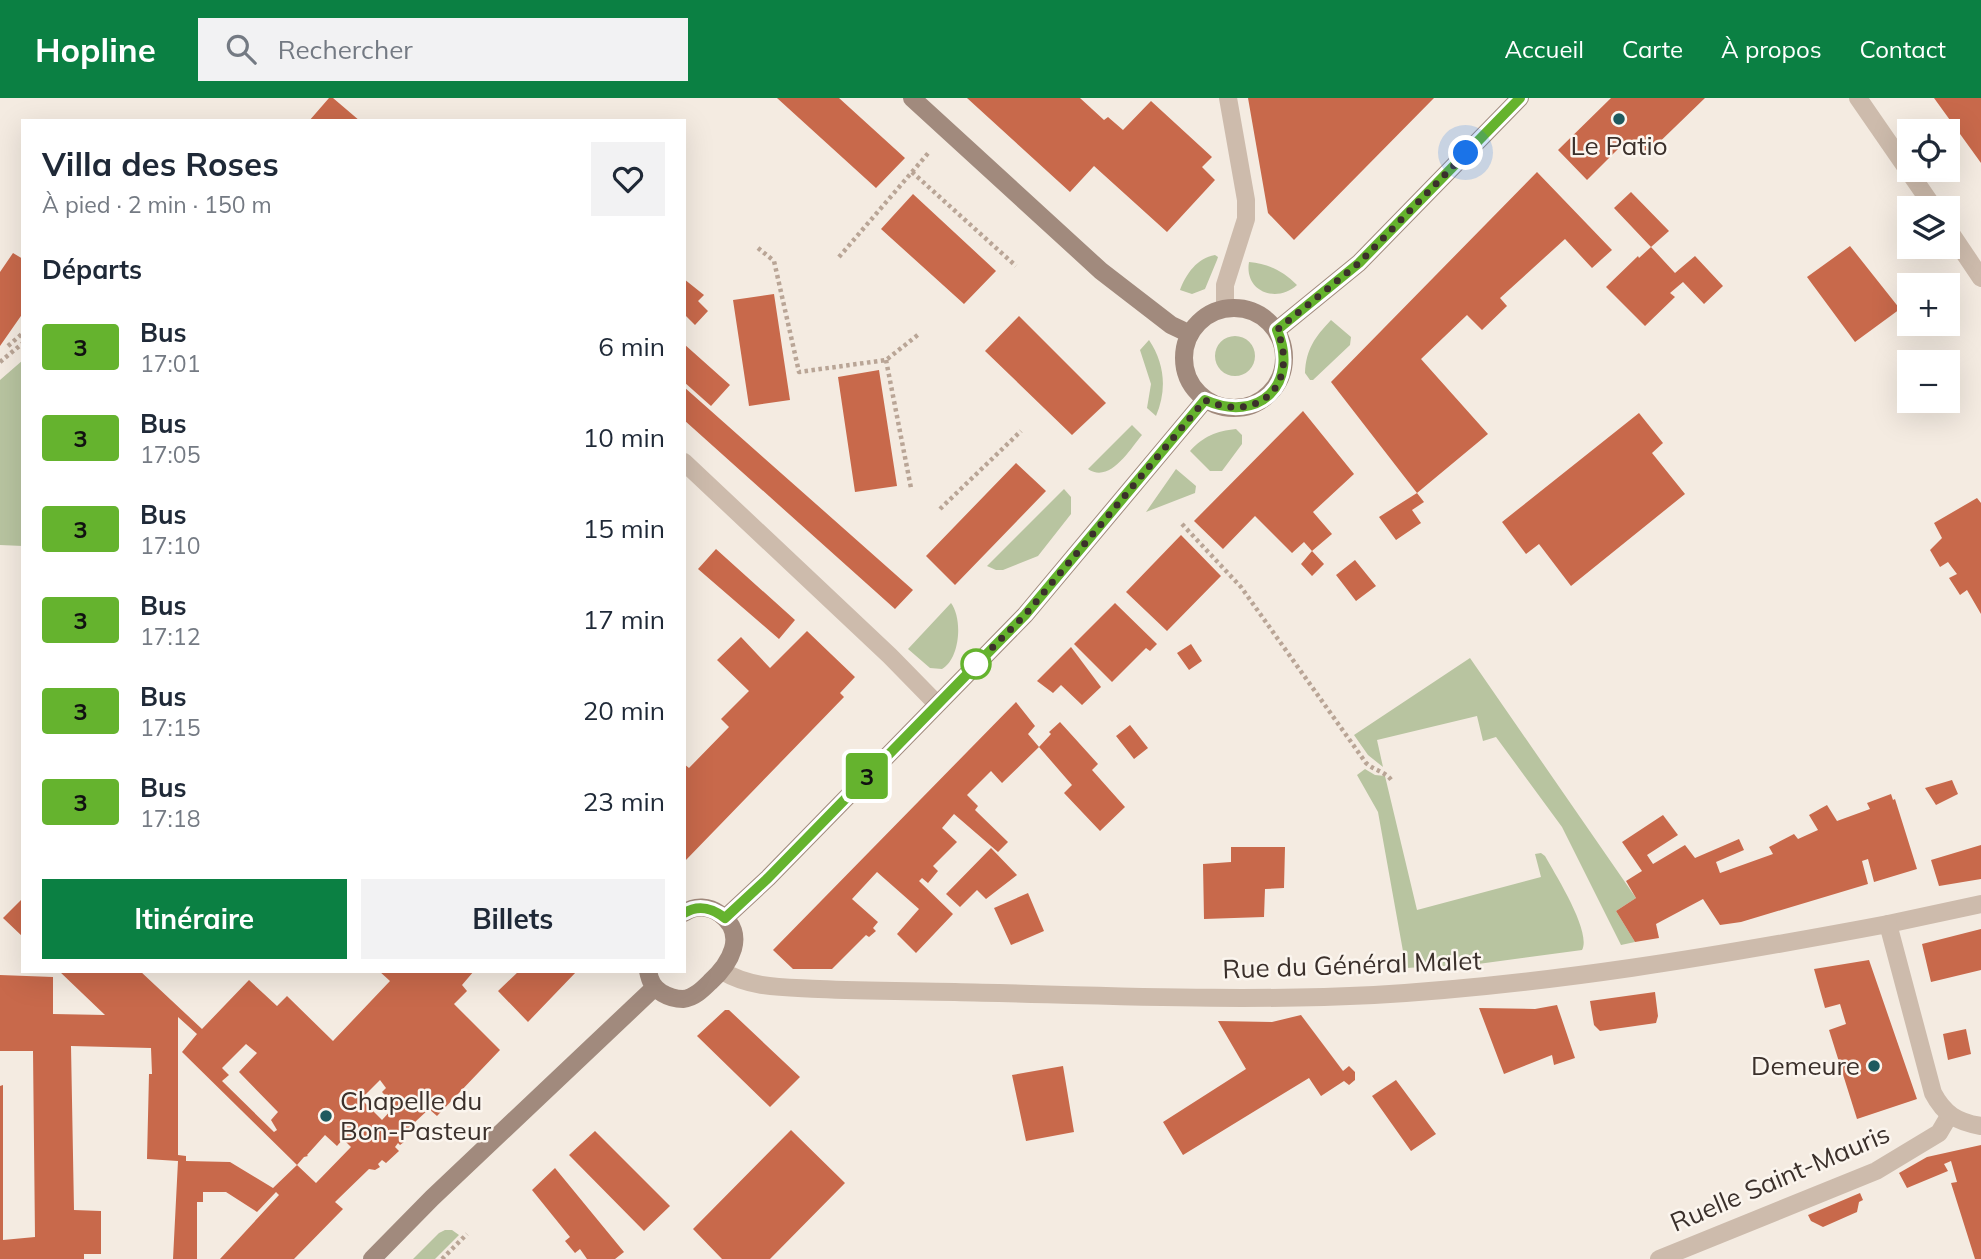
<!DOCTYPE html>
<html lang="fr">
<meta charset="utf-8">
<style>
body{margin:0;font-family:Mulish,sans-serif;background:#f2f2f3;color:#1f2937;height:100vh;display:flex;flex-direction:column;font-size:26px;white-space:nowrap}
*{box-sizing:border-box;margin:0}
p{font-size:23px;color:#747a83}
.icon{flex:none;width:38px;height:38px;fill:none;stroke:currentColor;stroke-width:2;stroke-linecap:round;stroke-linejoin:round}
.map{position:relative;flex:1;overflow:hidden}
.side{position:absolute;left:21px;top:21px;width:665px;height:854px;display:flex;flex-direction:column;background:#fff;border-radius:0px;box-shadow:0 7px 28px #0002}
.side>*{flex:none}
.badge{padding:0 14px;border-radius:5px;font-size:24px;line-height:46px}
.fabs{position:absolute;left:1897px;top:21px;display:grid;gap:14px}
.fabs a{display:grid;place-items:center;width:63px;height:63px;border-radius:0px;background:#fff;box-shadow:0 7px 28px #0002;font-size:35px}
.you{position:absolute;width:35px;height:35px;margin:-18px;border:5px solid #fff;border-radius:50%;background:#1a73e8;box-shadow:0 0 0 10px #1a73e833}
.map>.badge{position:absolute;translate:-50% -50%;box-shadow:0 0 0 4px #fff}
h2{padding:0 21px;font-size:26px;line-height:63px}
.round{display:grid;place-items:center;flex:none;width:74px;height:74px;border-radius:0px;background:#f2f2f3}
.head{display:flex;align-items:center;justify-content:space-between;height:119px;padding:0 21px}
h1{font-size:33px;font-weight:700;line-height:52px}
.primary-button{display:flex;gap:14px;margin-top:auto;padding:14px 21px}
.primary-button a{flex:1;height:80px;border-radius:0px;background:#0b8043;color:#fff;font-size:28px;font-weight:700;line-height:80px;text-align:center}
.primary-button a+a{background:#f2f2f3;color:#1f2937}
ul{padding:0;list-style:none}
li{display:flex;align-items:center;gap:21px;height:91px;padding:0 21px}
li div{flex:1}
li b{display:block;font-size:26px}
li em{font-style:normal}
li .badge{min-width:77px;font-weight:700;text-align:center}
header{display:flex;align-items:center;gap:42px;box-sizing:border-box;height:98px;padding:0 35px;background:#0b8043;color:#fff}
header strong{font-size:33px}
nav{display:flex;gap:38px;margin-inline-start:auto;font-size:24px}
.search{width:490px;height:63px;background:#f2f2f3;display:flex;align-items:center;gap:18px;box-sizing:border-box;padding:0 24px;border-radius:0px;color:#747a83;font-size:26px}
.map>svg:first-child{display:block}
.green{fill:#b8c4a0}
.building{fill:#c8694b;fill-rule:evenodd}
.lines{fill:none;stroke-linecap:round;stroke-linejoin:round}
.path{stroke:#b9a596;stroke-width:4.5;stroke-dasharray:3.5 3.5;stroke-linecap:butt}
.service{stroke:#cdbbac;stroke-width:18}
.minor{stroke:#cdbbac;stroke-width:18}
.tertiary{stroke:#cdbbac;stroke-width:18}
.secondary{stroke:#a18a7d;stroke-width:18}
.line-casing{stroke:#fff;stroke-width:16}
.line{stroke:#65b32e;stroke-width:10}
.walk{stroke:#3b302b;stroke-width:7;stroke-dasharray:0 12.6}
.poi-dot{fill:#1f5a5e;stroke:#fbf5ee;stroke-width:2.5}
.stop-dot{fill:#fff;stroke:#65b32e;stroke-width:3.5}
.labels{text-anchor:middle;stroke-width:5;stroke-linejoin:round;paint-order:stroke}
.poi-label{font-size:26px;fill:#3b302b;stroke:#fbf5ee}
.street-label{font-size:26px;fill:#3b302b;stroke:#fbf5ee}
</style>
<header>
<strong>Hopline</strong>
<div class="search"><svg class="icon" aria-label="search" viewBox="0 0 24 24"><circle cx="10" cy="10" r="6"/><path d="M15 15l6 6"/></svg>Rechercher</div>
<nav><a>Accueil</a><a>Carte</a><a>À propos</a><a>Contact</a></nav>
</header>
<div class="map">
<svg width="1981" height="1161" viewBox="0 0 1981 1161">
<rect width="100%" height="100%" fill="#f4ebe1"/>
<path class="green" d="M 1215,157 L 1218,159 L 1217,162 L 1205,191 L 1192,196 L 1180,192 C 1186,176 1197,160 1215,157 Z
M 1249,164 C 1269,166 1283,173 1297,187 C 1276,206 1244,193 1249,164 Z
M 1331,222 L 1351,239 L 1350,247 L 1313,282 L 1310,282 L 1305,275 C 1306,251 1315,239 1331,222 Z
M1215 258a20 20 0 1 1 40 0a20 20 0 1 1-40 0Z
M 1149,242 C 1165,266 1167,292 1156,318 L 1147,310 L 1151,286 L 1140,252 Z
M 23,262 L 23,448 L 0,447 L 0,282 Z
M 1132,327 L 1142,337 C 1130,351 1110,386 1088,371 Z
M 1236,331 L 1242,337 L 1242,346 L 1222,373 L 1210,373 L 1190,353 C 1204,338 1216,333 1236,331 Z
M 1176,371 L 1196,388 L 1195,395 L 1146,414 Z
M 1064,391 L 1071,399 L 1071,416 L 1038,458 L 1003,472 L 996,472 L 987,468 Z
M 951,505 C 963,521 960,561 942,571 L 930,570 L 908,551 Z
M 1470,560 L 1636,800 L 1616,813 L 1635,844 L 1621,847 L 1562,729 L 1496,639 L 1483,643 L 1477,618 L 1377,642 L 1383,669 L 1368,657 L 1354,637 Z
M 1365,671 L 1375,677 L 1385,678 L 1417,812 L 1541,779 L 1535,756 L 1541,755 L 1545,758 C 1555,776 1592,834 1582,852 L 1478,866 L 1406,870 L 1378,714 L 1357,677 Z
M 445,1132 L 452,1132 L 459,1137 L 435,1161 L 413,1161 L 439,1135 Z"/>
<path class="building" d="M 329,0 L 333,0 L 360,23 L 309,23 Z
M 777,0 L 839,0 L 905,60 L 876,90 Z
M 967,0 L 1080,0 L 1104,22 L 1108,19 L 1123,32 L 1151,3 L 1212,59 L 1202,69 L 1215,82 L 1167,134 L 1094,68 L 1070,94 Z
M 1248,0 L 1434,0 L 1294,142 L 1268,115 Z
M 1611,0 L 1705,0 L 1644,59 L 1627,42 L 1587,82 L 1558,52 Z
M 1934,0 L 1981,0 L 1981,65 Z
M 1537,74 L 1612,152 L 1592,170 L 1565,141 L 1500,200 L 1507,208 L 1482,232 L 1467,217 L 1421,261 L 1488,336 L 1417,395 L 1424,404 L 1412,412 L 1421,425 L 1396,442 L 1379,419 L 1417,395 L 1331,284 Z
M 1631,94 L 1669,133 L 1651,149 L 1675,175 L 1695,158 L 1723,188 L 1704,206 L 1683,184 L 1670,195 L 1675,199 L 1645,228 L 1606,189 L 1638,158 L 1639,160 L 1651,149 L 1614,110 Z
M 913,96 L 996,173 L 964,206 L 881,131 Z
M 1850,148 L 1900,211 L 1855,244 L 1807,179 Z
M 13,155 L 23,161 L 23,215 L 0,248 L 0,174 Z
M 684,181 L 704,197 L 698,203 L 708,213 L 695,227 L 684,216 Z
M 774,196 L 790,302 L 749,308 L 733,202 Z
M 1019,218 L 1106,305 L 1072,337 L 985,253 Z
M 684,246 L 730,287 L 711,308 L 684,284 Z
M 879,272 L 897,388 L 855,394 L 838,279 Z
M 684,289 L 913,492 L 895,511 L 684,322 Z
M 1303,313 L 1354,376 L 1313,414 L 1332,436 L 1312,453 L 1304,444 L 1292,455 L 1255,418 L 1223,451 L 1194,423 Z
M 1639,315 L 1663,345 L 1652,355 L 1685,396 L 1571,488 L 1539,446 L 1526,456 L 1502,424 Z
M 1016,365 L 1046,393 L 955,487 L 926,458 Z
M 1977,400 L 1981,405 L 1981,516 L 1967,492 L 1960,497 L 1949,480 L 1957,476 L 1948,464 L 1940,469 L 1930,452 L 1942,440 L 1934,425 Z
M 1181,437 L 1221,478 L 1167,533 L 1126,494 Z
M 716,451 L 795,522 L 779,541 L 698,471 Z
M 1312,453 L 1324,466 L 1312,478 L 1301,466 Z
M 1355,462 L 1376,488 L 1356,503 L 1336,477 Z
M 1115,505 L 1157,546 L 1150,553 L 1146,550 L 1112,584 L 1074,546 Z
M 807,533 L 855,579 L 840,595 L 844,599 L 684,764 L 684,666 L 689,670 L 729,629 L 721,621 L 749,593 L 717,562 L 741,539 L 770,570 Z
M 1191,546 L 1202,563 L 1189,572 L 1177,555 Z
M 1071,549 L 1101,589 L 1082,607 L 1061,587 L 1053,595 L 1037,583 Z
M 1016,604 L 1035,628 L 1028,636 L 1039,649 L 1002,685 L 991,673 L 967,697 L 978,708 L 975,712 L 1008,744 L 998,754 L 954,716 L 942,730 L 957,744 L 933,768 L 938,773 L 928,785 L 922,780 L 919,783 L 953,816 L 916,855 L 897,836 L 919,811 L 877,774 L 852,801 L 878,824 L 873,830 L 876,833 L 869,839 L 866,837 L 832,871 L 793,871 L 773,852 Z
M 1060,624 L 1098,666 L 1092,672 L 1125,709 L 1100,733 L 1064,695 L 1072,687 L 1039,649 L 1051,636 L 1049,634 Z
M 1130,627 L 1148,650 L 1134,661 L 1116,638 Z
M 1952,682 L 1958,696 L 1936,707 L 1925,690 Z
M 1891,696 L 1893,702 L 1895,701 L 1917,771 L 1874,784 L 1868,761 L 1862,763 L 1868,786 L 1741,824 L 1720,827 L 1703,801 L 1656,826 L 1659,840 L 1635,844 L 1616,813 L 1636,800 L 1626,783 L 1642,773 L 1622,744 L 1663,717 L 1678,737 L 1647,757 L 1653,766 L 1685,747 L 1695,760 L 1739,741 L 1744,752 L 1716,764 L 1720,775 L 1773,756 L 1769,749 L 1794,736 L 1798,741 L 1818,732 L 1809,717 L 1827,707 L 1837,723 L 1870,711 L 1867,705 Z
M 1981,747 L 1981,781 L 1939,788 L 1931,762 Z
M 1231,749 L 1285,749 L 1284,790 L 1265,791 L 1264,819 L 1204,821 L 1203,766 L 1231,764 Z
M 991,750 L 1017,777 L 986,801 L 977,792 L 960,809 L 946,796 Z
M 1028,795 L 1044,833 L 1011,847 L 994,810 Z
M 23,800 L 23,839 L 3,820 Z
M 1981,831 L 1981,872 L 1931,884 L 1922,846 Z
M 1869,862 L 1917,1001 L 1857,1021 L 1829,932 L 1846,926 L 1840,906 L 1825,910 L 1814,871 Z
M 59,873 L 140,873 L 202,931 L 249,882 L 277,908 L 287,898 L 333,943 L 390,883 L 379,873 L 474,873 L 462,887 L 467,893 L 454,906 L 500,952 L 437,1018 L 429,1011 L 401,1037 L 404,1044 L 400,1047 L 398,1045 L 395,1049 L 399,1053 L 386,1065 L 382,1062 L 378,1066 L 380,1069 L 375,1072 L 369,1071 L 335,1104 L 343,1111 L 294,1161 L 220,1161 L 279,1097 L 276,1094 L 257,1114 L 226,1094 L 203,1094 L 203,1104 L 197,1104 L 197,1161 L 173,1161 L 178,1063 L 147,1061 L 149,976 L 152,976 L 151,950 L 71,948 L 74,1112 L 101,1113 L 101,1156 L 84,1156 L 84,1161 L 0,1161 L 0,988 L 3,987 L 3,1142 L 35,1139 L 33,953 L 0,953 L 0,877 L 53,879 L 53,916 L 105,917 ZM 178,919 L 197,936 L 182,954 L 297,1067 L 273,1090 L 230,1064 L 186,1063 L 186,1058 L 178,1057 ZM 246,946 L 257,955 L 239,974 L 278,1014 L 271,1022 L 277,1032 L 274,1034 L 222,983 L 229,977 L 222,970 ZM 380,982 L 386,990 L 382,994 L 395,1008 L 382,1022 L 361,1001 ZM 325,1037 L 337,1048 L 343,1041 L 351,1049 L 316,1085 L 297,1067 L 304,1059 L 308,1058 L 307,1057 Z
M 519,873 L 577,873 L 528,924 L 498,893 Z
M 1655,894 L 1658,918 L 1656,925 L 1600,933 L 1594,927 L 1590,903 Z
M 1557,907 L 1575,960 L 1554,967 L 1552,957 L 1504,976 L 1479,910 L 1535,911 Z
M 725,912 L 729,912 L 800,979 L 770,1009 L 697,938 Z
M 1301,917 L 1343,973 L 1349,968 L 1355,974 L 1355,982 L 1349,987 L 1344,983 L 1321,998 L 1309,980 L 1183,1057 L 1163,1024 L 1246,971 L 1218,923 L 1272,924 Z
M 1966,931 L 1971,956 L 1948,962 L 1943,936 Z
M 1063,968 L 1074,1034 L 1026,1043 L 1012,977 Z
M 1396,982 L 1436,1036 L 1411,1053 L 1372,998 Z
M 791,1032 L 845,1085 L 770,1161 L 722,1161 L 693,1131 Z
M 595,1033 L 670,1108 L 644,1133 L 569,1057 Z
M 1981,1047 L 1981,1161 L 1975,1161 L 1951,1085 L 1957,1084 L 1951,1063 L 1944,1066 L 1948,1073 L 1907,1090 L 1899,1075 L 1927,1059 Z
M 555,1070 L 624,1154 L 615,1161 L 587,1161 L 580,1151 L 575,1155 L 565,1143 L 570,1139 L 532,1092 Z
M 1860,1095 L 1863,1102 L 1859,1104 L 1857,1114 L 1823,1129 L 1811,1123 L 1808,1117 Z"/>
<g class="lines">
<path class="path" d="M 912,74 L 930,53
M 758,150 L 774,163 L 799,274 L 886,262 L 919,236
M 839,159 L 912,74 L 1016,168
M 8,248 L 23,235
M 886,262 L 911,390
M 0,264 L 23,245
M 940,411 L 1021,333
M 1182,426 L 1241,489 L 1366,665 C 1375,673 1385,673 1392,683
M 442,1161 L 467,1136"/>
<path class="service" d="M 1858,0 L 1934,110
M 1948,131 L 1981,180
M 684,364 L 890,558 L 937,606"/>
<path class="minor" d="M 1225,210 L 1225,187 L 1246,121 L 1246,102 L 1228,0
M 1888,826 L 1981,806
M 1659,1161 L 1876,1073 L 1939,1035 L 1949,1018"/>
<path class="tertiary" d="M 722,873 C 752,891 786,889 819,891 C 864,893 910,893 955,894 C 1094,897 1235,904 1374,897 C 1547,887 1718,858 1888,826 L 1933,995 C 1944,1016 1957,1024 1981,1028"/>
<path class="secondary" d="M 912,0 L 1101,173 L 1171,227 L 1190,236
M1184 260a50 50 0 1 1 100 0a50 50 0 1 1-100 0Z
M 1277,232 L 1359,165 L 1520,0
M 725,820 L 768,780 L 1025,517 L 1205,302
M 648,873 C 650,883 653,890 662,895 C 667,898 676,901 683,901 C 694,900 703,891 710,884 C 730,866 748,836 720,816 C 709,808 695,807 684,815
M 372,1161 L 432,1100 L 654,890"/>
</g>
<g class="lines">
<defs>
<path id="line" d="M 684,815 C 699,806 712,810 725,820 L 768,780 L 1025,517 L 1205,302 C 1259,326 1300,286 1277,232 L 1359,165 L 1520,0"/>
</defs>
<use href="#line" class="line-casing"/>
<use href="#line" class="line"/>
<path class="walk" d="M 976,566 L 971,571 L 1025,517 L 1205,302 C 1259,326 1300,286 1277,232 L 1359,165 L 1466,55"/>
</g>
<g class="poi-dot">
<circle cx="1619" cy="21" r="7"/>
<circle cx="1874" cy="968" r="7"/>
<circle cx="326" cy="1018" r="7"/>
</g>
<circle class="stop-dot" cx="976" cy="566" r="14"/>
<g class="labels">
<g class="poi-label">
<text x="1619" y="57">Le Patio</text>
<text x="1860" y="977" text-anchor="end">Demeure</text>
<text x="340" y="1012" text-anchor="start">Chapelle du<tspan x="340" dy="30">Bon-Pasteur</tspan></text>
</g>
<g class="street-label">
<text transform="translate(1352 867) rotate(-2)" y="9">Rue du Général Malet</text>
<text transform="translate(1780 1080) rotate(-23)" y="9">Ruelle Saint-Mauris</text>
</g>
</g>
</svg>
<div class="fabs">
<a><svg class="icon" aria-label="locate" viewBox="0 0 24 24"><circle cx="12" cy="12" r="6"/><path d="M12 2v4M12 18v4M2 12h4M18 12h4"/></svg></a>
<a><svg class="icon" aria-label="layers" viewBox="0 0 24 24"><path d="M12 4l9 5-9 5-9-5zM3 14l9 5 9-5"/></svg></a>
<a>+</a>
<a>−</a>
</div>
<div class="you" style="left:1466px;top:55px"></div>
<b class="badge" style="left:867px;top:678px;background:#65b32e;color:#111">3</b>
<section class="side">
<div class="head"><div><h1>Villa des Roses</h1><p>À pied · 2 min · 150 m</p></div><a class="round"><svg class="icon" aria-label="heart" viewBox="0 0 24 24"><path d="M12 20l-8-8c-3-5 5-10 8-4 3-6 11-1 8 4z"/></svg></a></div>
<h2>Départs</h2>
<ul>
<li><span class="badge" style="background:#65b32e;color:#111">3</span><div><b>Bus</b><p>17:01</p></div><em>6 min</em></li>
<li><span class="badge" style="background:#65b32e;color:#111">3</span><div><b>Bus</b><p>17:05</p></div><em>10 min</em></li>
<li><span class="badge" style="background:#65b32e;color:#111">3</span><div><b>Bus</b><p>17:10</p></div><em>15 min</em></li>
<li><span class="badge" style="background:#65b32e;color:#111">3</span><div><b>Bus</b><p>17:12</p></div><em>17 min</em></li>
<li><span class="badge" style="background:#65b32e;color:#111">3</span><div><b>Bus</b><p>17:15</p></div><em>20 min</em></li>
<li><span class="badge" style="background:#65b32e;color:#111">3</span><div><b>Bus</b><p>17:18</p></div><em>23 min</em></li>
</ul>
<div class="primary-button"><a>Itinéraire</a><a>Billets</a></div>
</section>
</div>
